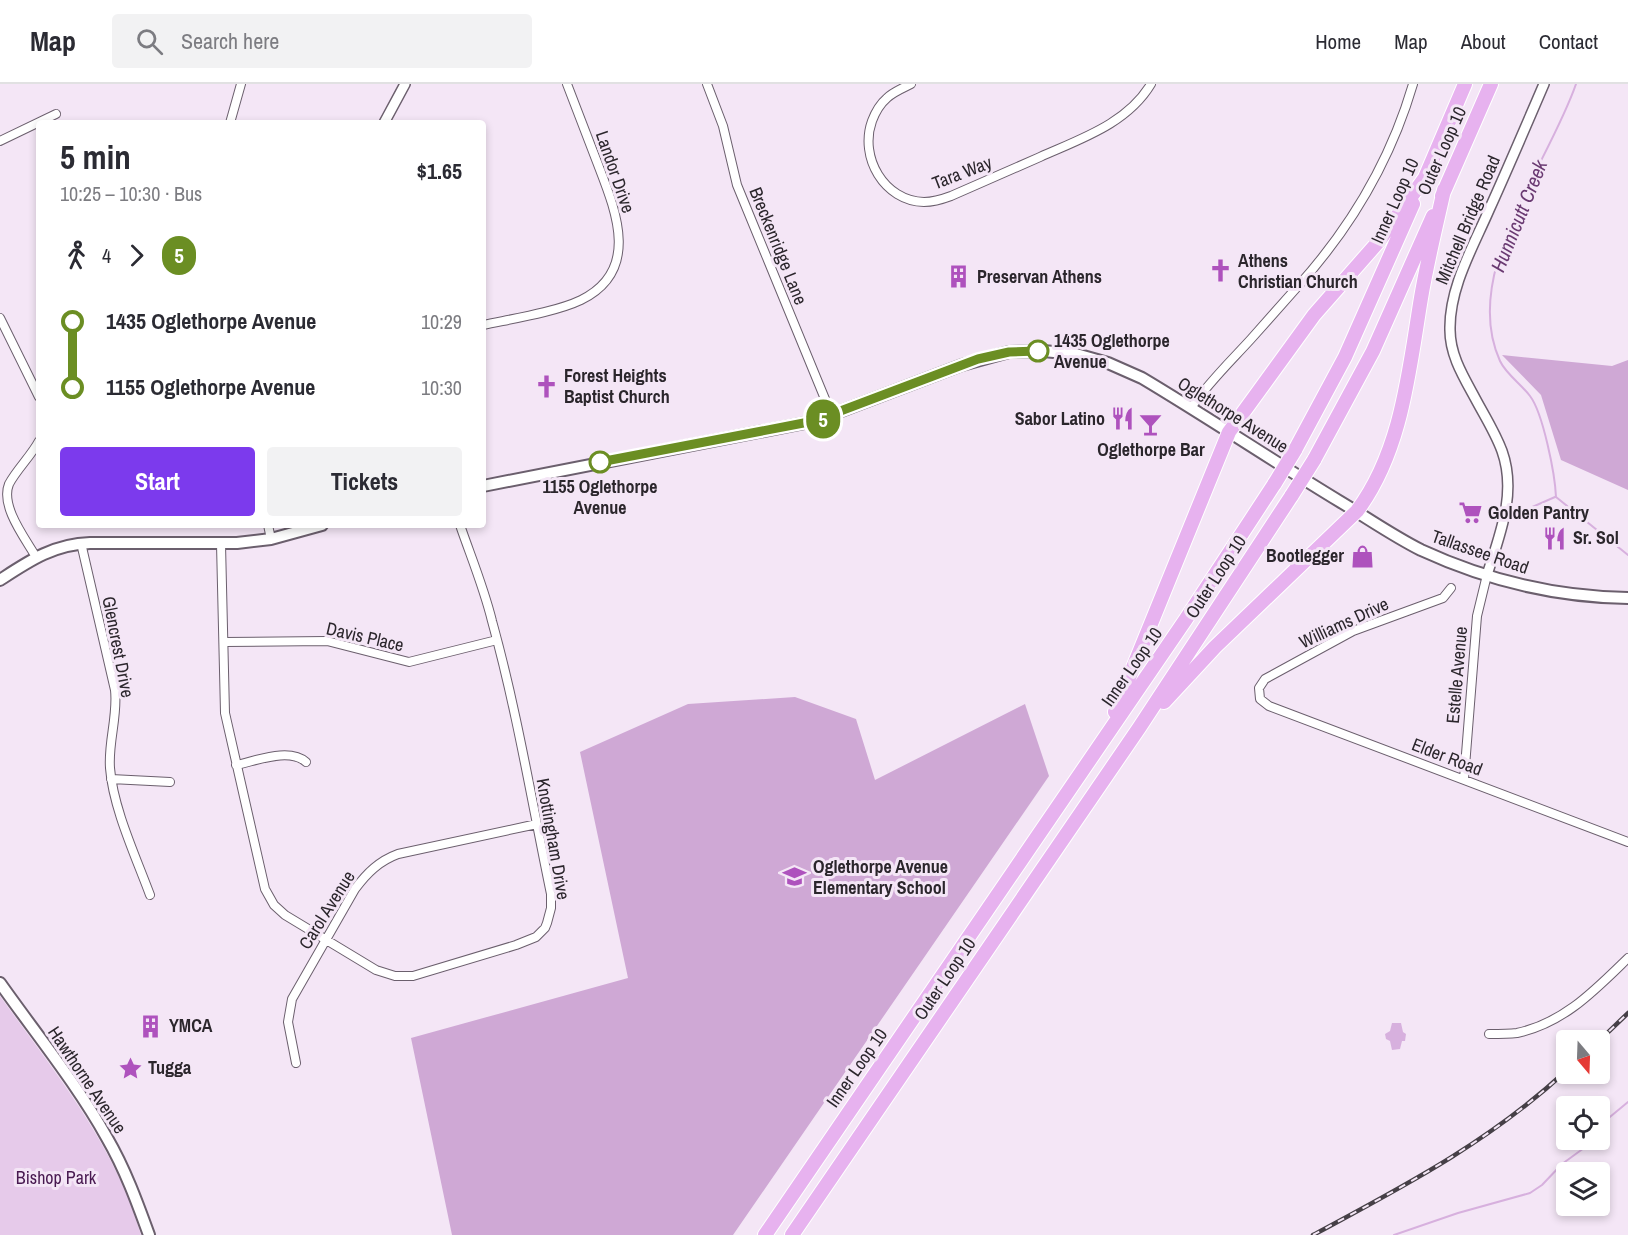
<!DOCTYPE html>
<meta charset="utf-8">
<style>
body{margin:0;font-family:"Archivo Narrow",sans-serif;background:#f2f2f3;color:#2b2b33;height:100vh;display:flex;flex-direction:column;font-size:22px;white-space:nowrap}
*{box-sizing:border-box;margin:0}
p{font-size:20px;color:#7c7c81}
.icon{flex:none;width:33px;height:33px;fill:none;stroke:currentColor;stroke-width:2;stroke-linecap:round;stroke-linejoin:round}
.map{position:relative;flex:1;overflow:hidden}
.drawer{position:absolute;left:36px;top:36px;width:450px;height:408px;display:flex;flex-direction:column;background:#fff;border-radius:6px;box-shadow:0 3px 9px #0003}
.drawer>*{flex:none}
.badge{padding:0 12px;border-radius:20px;font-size:21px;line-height:39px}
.needle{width:39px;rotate:161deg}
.tools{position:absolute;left:1556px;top:946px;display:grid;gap:12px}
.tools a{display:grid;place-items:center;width:54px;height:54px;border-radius:6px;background:#fff;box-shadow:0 3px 9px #0003;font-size:30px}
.map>.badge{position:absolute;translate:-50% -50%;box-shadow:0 0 0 3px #fff}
.legs{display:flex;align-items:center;gap:9px;height:66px;padding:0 24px;font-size:20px}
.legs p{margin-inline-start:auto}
.headline{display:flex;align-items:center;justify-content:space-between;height:102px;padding:0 24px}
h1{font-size:33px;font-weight:800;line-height:45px}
.button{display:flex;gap:12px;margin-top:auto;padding:12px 24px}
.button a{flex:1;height:69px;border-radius:6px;background:#7c3aed;color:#fff;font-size:24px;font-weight:800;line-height:69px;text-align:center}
.button a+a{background:#f2f2f3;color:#2b2b33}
ul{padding:0 24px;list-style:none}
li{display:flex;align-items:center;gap:21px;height:66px;font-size:22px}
li i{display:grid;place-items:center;width:9px;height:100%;margin:0 8px;background:currentColor}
li i::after{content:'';width:15px;height:15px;margin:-8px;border:4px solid;border-radius:50%;background:#fff}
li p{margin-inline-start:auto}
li:first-child i{background:linear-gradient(#0000 50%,currentColor 0)}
li:last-child i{background:linear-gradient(currentColor 50%,#0000 0)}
header{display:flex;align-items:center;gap:36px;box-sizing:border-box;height:84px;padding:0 30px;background:#fff;border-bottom:2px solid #e1e1e2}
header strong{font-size:28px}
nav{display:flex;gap:33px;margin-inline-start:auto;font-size:21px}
.search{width:420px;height:54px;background:#f2f2f3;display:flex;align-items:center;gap:15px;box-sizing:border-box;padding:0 21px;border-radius:6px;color:#7c7c81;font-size:22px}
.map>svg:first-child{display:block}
.green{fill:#e6caea}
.forest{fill:#cfa8d5}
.water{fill:#d7b0de}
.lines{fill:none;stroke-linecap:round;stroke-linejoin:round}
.stream{stroke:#d7b0de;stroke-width:2}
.minor-casing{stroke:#6b5f6d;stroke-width:10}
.tertiary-casing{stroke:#6b5f6d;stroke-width:12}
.secondary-casing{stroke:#6b5f6d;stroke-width:14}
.motorway-casing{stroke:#fff;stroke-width:16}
.minor{stroke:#fff;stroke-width:8}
.tertiary{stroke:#fff;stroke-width:9}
.secondary{stroke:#fff;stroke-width:10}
.motorway{stroke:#e7b2ef;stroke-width:14}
.rail-casing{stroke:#464047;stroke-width:4.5}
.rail{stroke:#f4e6f6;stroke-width:2;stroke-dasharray:7;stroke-linecap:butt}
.motorway-bridge-casing{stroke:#fff;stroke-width:16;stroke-linecap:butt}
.motorway-bridge{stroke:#e7b2ef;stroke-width:14}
.line-1-casing{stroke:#fff;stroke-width:14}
.line-1{stroke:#6b8e23;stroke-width:9}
.stop-1-dot{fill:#fff;stroke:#6b8e23;stroke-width:3}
.labels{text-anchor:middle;stroke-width:6;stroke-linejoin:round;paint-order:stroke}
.street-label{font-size:18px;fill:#2b262c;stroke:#f4e6f6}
.poi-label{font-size:18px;font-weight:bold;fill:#2b262c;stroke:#f4e6f6;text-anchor:start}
.stop-label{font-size:18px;font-weight:bold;fill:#2b262c;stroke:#f4e6f6;text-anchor:start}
.park-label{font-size:18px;fill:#481950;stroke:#f4e6f6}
.water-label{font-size:20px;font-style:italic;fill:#6a3a72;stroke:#f4e6f6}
</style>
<header>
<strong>Map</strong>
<div class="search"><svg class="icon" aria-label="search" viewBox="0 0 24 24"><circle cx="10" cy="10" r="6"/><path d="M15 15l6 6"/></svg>Search here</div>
<nav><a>Home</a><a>Map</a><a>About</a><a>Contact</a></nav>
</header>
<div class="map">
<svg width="1628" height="1151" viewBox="0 0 1628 1151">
<rect width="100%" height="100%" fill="#f4e6f6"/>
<path class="green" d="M 0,912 C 53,986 116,1062 141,1151 L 0,1151 Z"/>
<path class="forest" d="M 1502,271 L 1612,282 L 1628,276 L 1628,406 L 1561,376 L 1541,311 Z
M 795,613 L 856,635 L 875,696 L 1025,620 L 1049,692 L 733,1151 L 452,1151 L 411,954 L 628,894 L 580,668 L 688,620 Z"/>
<path class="water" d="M 1392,939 L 1401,939 L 1403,948 L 1406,950 L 1405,957 L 1402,957 L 1400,965 L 1392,966 L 1390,957 L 1386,955 L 1385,950 L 1390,947 Z"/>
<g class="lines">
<path class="stream" d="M 1576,0 C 1548,82 1460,189 1500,277 C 1506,290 1521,300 1530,312 C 1543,329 1555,390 1556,413 L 1628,471
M 1514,431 L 1555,413
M 1599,1042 L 1628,1018
M 1394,1151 L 1458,1129 L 1530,1109 L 1542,1101 L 1562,1080 L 1584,1064 L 1589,1056"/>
<defs>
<path id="minor" d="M 707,0 L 723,42 L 737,101 L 832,332
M 911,0 C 903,4 893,8 887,14 C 880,20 875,29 872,37 C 859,73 884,117 924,118 C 934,118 943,115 951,112 C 981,99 1011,86 1040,73 C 1080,55 1127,40 1151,0
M 230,39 L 241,0
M 0,57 L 56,30
M 0,234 L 39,313
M 483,241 C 511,235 556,228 581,216 C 642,186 615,125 597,78 C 587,52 577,26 567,0
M 1191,324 C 1208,299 1230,278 1251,255 C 1267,237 1283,219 1299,201 C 1351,143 1391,75 1413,0
M 268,441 L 271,455
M 81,459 L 115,606 C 118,632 108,658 110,684 C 113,724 136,773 150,811
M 221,460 L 225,629 L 265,805 L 274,821 L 285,831 L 376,886 L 395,892 L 413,892 L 516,861 L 536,853 L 545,844 L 547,839 L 551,824 L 551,810 C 532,719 517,627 492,537 C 484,504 471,473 460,441
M 36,473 C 25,454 0,422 9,400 C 17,385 31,372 39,357
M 1451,504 L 1443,514 L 1353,547 L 1265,595 L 1259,604 L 1260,615 L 1269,622 L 1628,758
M 224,558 L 327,557 L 409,578 L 497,556
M 236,681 C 256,677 289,663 306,678
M 111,695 L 170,698
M 1464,695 L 1477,532 L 1487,491
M 1489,950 C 1498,950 1508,950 1517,949 C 1564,939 1595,906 1628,874
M 296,979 L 288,938 L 292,915 L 355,805 C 367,789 379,777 398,770 L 537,740"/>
<path id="tertiary" d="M 384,39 L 405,0
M 1487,491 C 1500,450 1517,409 1502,367 C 1495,348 1484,331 1475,314 C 1463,292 1450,271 1450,246 C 1449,204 1473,163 1489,126 C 1508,84 1526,42 1544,0"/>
<path id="secondary" d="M 483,402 L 815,337 L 962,281 L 1009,268 L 1043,267 L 1076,270 L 1108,279 L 1142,294 C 1209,334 1273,377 1339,417 C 1366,433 1393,452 1421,466 C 1486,496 1557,513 1628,514
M 0,496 C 29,477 54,460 90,459 L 237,459 L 271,455 L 322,441
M 0,899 C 36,950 77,1000 107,1054 C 125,1085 137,1118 149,1151"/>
<path id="motorway" d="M 1421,103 L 1465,0
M 1442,112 L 1491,0
M 1295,366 L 1345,273 L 1413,120
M 1314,376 L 1373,267 L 1433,132
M 1164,618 L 1215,563 L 1357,427 C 1402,367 1409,286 1421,214 C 1427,178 1436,142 1444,106
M 1115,628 L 1229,348 L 1314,231 L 1379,157 L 1424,95
M 765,1151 L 1186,535 L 1275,399
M 792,1151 L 1139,644 L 1292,411"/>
</defs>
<use href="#minor" class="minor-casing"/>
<use href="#tertiary" class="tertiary-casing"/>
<use href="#secondary" class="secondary-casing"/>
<use href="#motorway" class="motorway-casing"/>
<use href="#minor" class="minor"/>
<use href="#tertiary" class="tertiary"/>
<use href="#secondary" class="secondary"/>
<use href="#motorway" class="motorway"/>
<defs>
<path id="rail" d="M 1599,957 L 1628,929
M 1313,1151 C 1404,1102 1489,1058 1566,987"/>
</defs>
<use href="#rail" class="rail-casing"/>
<use href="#rail" class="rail"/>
<defs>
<path id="motorway-bridge" d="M 1275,399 L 1295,366
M 1292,411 L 1314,376"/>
</defs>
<use href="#motorway-bridge" class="motorway-bridge-casing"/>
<use href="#motorway-bridge" class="motorway-bridge"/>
</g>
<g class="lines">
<defs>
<path id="line-1" d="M 600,378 L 814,337 L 978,275 L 1009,268 L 1038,267"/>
</defs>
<use href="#line-1" class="line-1-casing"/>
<use href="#line-1" class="line-1"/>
</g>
<defs>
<symbol id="church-bare" viewBox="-9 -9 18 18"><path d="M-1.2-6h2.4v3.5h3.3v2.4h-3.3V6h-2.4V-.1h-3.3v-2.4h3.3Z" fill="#ae52bd" stroke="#f4e6f6" stroke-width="2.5" paint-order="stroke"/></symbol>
<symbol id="building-bare" viewBox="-9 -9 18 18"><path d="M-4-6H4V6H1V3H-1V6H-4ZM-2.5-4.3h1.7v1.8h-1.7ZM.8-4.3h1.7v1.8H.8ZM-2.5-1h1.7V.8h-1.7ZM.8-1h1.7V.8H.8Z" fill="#ae52bd" stroke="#f4e6f6" stroke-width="2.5" paint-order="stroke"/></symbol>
<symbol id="restaurant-bare" viewBox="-9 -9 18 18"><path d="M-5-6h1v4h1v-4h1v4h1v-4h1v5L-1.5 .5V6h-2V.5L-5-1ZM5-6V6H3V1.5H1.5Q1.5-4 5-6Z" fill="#ae52bd" stroke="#f4e6f6" stroke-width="2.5" paint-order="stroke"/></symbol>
<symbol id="bar-bare" viewBox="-9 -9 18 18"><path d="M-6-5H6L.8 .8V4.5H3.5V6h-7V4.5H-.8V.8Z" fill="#ae52bd" stroke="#f4e6f6" stroke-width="2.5" paint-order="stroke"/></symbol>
<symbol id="supermarket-bare" viewBox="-9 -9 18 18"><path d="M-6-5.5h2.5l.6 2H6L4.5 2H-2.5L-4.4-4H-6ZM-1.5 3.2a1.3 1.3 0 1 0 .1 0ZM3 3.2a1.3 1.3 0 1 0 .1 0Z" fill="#ae52bd" stroke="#f4e6f6" stroke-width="2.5" paint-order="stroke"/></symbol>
<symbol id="shop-bare" viewBox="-9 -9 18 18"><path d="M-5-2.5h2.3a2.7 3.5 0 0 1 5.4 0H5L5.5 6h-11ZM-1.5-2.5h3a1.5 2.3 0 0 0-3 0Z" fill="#ae52bd" stroke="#f4e6f6" stroke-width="2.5" paint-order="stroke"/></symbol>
<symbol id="school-bare" viewBox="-9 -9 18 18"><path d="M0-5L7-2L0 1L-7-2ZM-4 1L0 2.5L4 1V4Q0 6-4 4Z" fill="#ae52bd" stroke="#f4e6f6" stroke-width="2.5" paint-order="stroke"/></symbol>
<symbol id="sight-bare" viewBox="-9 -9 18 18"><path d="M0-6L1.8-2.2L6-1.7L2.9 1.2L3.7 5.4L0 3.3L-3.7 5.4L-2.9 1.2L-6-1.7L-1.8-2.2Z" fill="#ae52bd" stroke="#f4e6f6" stroke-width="2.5" paint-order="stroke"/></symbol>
</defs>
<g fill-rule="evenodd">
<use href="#church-bare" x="1204" y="170" width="33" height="33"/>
<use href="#building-bare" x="942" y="176" width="33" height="33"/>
<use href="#church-bare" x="530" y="286" width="33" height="33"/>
<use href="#restaurant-bare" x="1106" y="318" width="33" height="33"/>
<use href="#bar-bare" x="1134" y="324" width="33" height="33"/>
<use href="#supermarket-bare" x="1454" y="412" width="33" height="33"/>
<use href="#restaurant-bare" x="1538" y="438" width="33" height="33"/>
<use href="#shop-bare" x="1346" y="456" width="33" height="33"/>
<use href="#school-bare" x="778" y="776" width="33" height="33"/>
<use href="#building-bare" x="134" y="926" width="33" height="33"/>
<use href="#sight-bare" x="114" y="968" width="33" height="33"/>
</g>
<g class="stop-1-dot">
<circle cx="1038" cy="267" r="10"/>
<circle cx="600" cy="378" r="10"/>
</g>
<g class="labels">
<g class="street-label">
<text transform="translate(1442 67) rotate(-66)" y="6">Outer Loop 10</text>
<text transform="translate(615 88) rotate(71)" y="6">Landor Drive</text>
<text transform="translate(962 89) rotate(-21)" y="6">Tara Way</text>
<text transform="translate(1395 117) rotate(-66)" y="6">Inner Loop 10</text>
<text transform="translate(1468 136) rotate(-67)" y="6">Mitchell Bridge Road</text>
<text transform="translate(778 162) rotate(68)" y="6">Breckenridge Lane</text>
<text transform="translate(1233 331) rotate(32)" y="6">Oglethorpe Avenue</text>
<text transform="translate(1480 468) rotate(19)" y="6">Tallassee Road</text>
<text transform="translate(1216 493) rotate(-57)" y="6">Outer Loop 10</text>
<text transform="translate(1344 539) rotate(-25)" y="6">Williams Drive</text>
<text transform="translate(365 553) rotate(13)" y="6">Davis Place</text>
<text transform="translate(118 563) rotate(79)" y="6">Glencrest Drive</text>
<text transform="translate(1132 583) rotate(-55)" y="6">Inner Loop 10</text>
<text transform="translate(1457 591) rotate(-85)" y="6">Estelle Avenue</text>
<text transform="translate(1447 673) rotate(21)" y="6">Elder Road</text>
<text transform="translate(553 755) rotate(80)" y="6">Knottingham Drive</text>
<text transform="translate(327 826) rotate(-58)" y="6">Carol Avenue</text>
<text transform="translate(945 895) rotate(-56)" y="6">Outer Loop 10</text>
<text transform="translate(857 984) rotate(-55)" y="6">Inner Loop 10</text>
<text transform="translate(87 996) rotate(56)" y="6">Hawthorne Avenue</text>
</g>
<g class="poi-label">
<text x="1238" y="183">Athens<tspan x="1238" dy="21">Christian Church</tspan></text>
<text x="977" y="199">Preservan Athens</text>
<text x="564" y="298">Forest Heights<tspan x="564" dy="21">Baptist Church</tspan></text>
<text x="1105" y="341" text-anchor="end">Sabor Latino</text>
<text x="1151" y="372" text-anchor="middle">Oglethorpe Bar</text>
<text x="1488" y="435">Golden Pantry</text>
<text x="1573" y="460">Sr. Sol</text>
<text x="1344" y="478" text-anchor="end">Bootlegger</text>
<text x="813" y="789">Oglethorpe Avenue<tspan x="813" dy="21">Elementary School</tspan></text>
<text x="169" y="948">YMCA</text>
<text x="148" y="990">Tugga</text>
</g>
<g class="stop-label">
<text x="1054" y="263">1435 Oglethorpe<tspan x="1054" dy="21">Avenue</tspan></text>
<text x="600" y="409" text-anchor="middle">1155 Oglethorpe<tspan x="600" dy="21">Avenue</tspan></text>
</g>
<g class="park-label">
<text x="56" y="1100">Bishop Park</text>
</g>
<g class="water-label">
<text transform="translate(1519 132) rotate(-68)" y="7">Hunnicutt Creek</text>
</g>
</g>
</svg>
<div class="tools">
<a><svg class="needle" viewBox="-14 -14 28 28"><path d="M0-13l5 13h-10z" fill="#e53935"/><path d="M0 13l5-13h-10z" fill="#7c7c81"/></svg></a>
<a><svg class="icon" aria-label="locate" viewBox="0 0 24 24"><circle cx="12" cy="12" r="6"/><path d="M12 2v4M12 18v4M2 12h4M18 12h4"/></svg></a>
<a><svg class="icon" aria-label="layers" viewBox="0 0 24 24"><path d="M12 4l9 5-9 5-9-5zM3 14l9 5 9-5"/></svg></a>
</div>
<b class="badge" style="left:823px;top:335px;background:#6b8e23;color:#fff">5</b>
<section class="drawer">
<div class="headline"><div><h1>5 min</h1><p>10:25 – 10:30 · Bus</p></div><b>$1.65</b></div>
<div class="legs"><svg class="icon" aria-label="walk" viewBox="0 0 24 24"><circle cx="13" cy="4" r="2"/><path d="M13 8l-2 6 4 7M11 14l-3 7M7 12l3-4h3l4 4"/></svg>4<svg class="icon" aria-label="forward" viewBox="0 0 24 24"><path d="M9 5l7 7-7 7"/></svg><b class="badge" style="background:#6b8e23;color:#fff">5</b></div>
<ul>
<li><i style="color:#6b8e23"></i><b>1435 Oglethorpe Avenue</b><p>10:29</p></li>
<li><i style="color:#6b8e23"></i><b>1155 Oglethorpe Avenue</b><p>10:30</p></li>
</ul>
<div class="button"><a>Start</a><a>Tickets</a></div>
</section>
</div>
